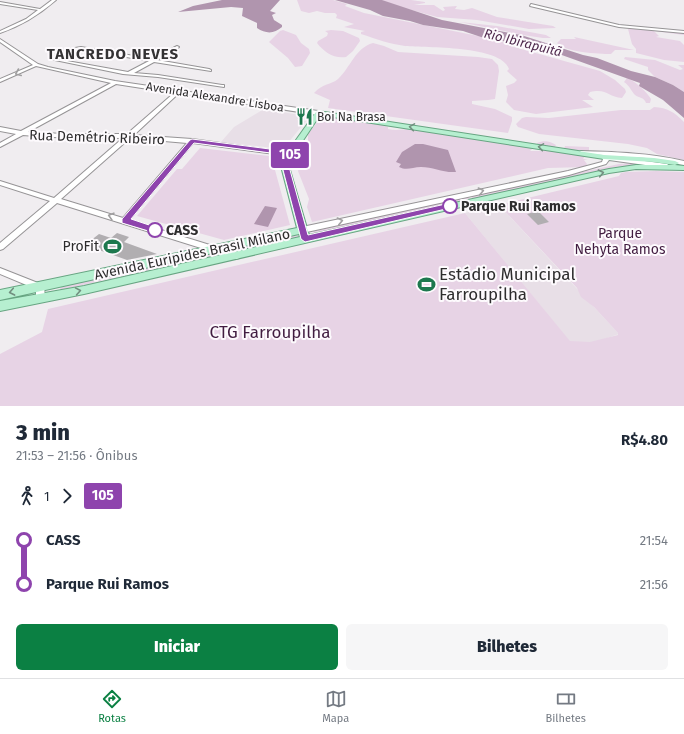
<!DOCTYPE html>
<html lang="pt">
<meta charset="utf-8">
<style>
body{margin:0;font-family:"Fira Sans",sans-serif;background:#f6f6f7;color:#1f2937;height:100vh;display:flex;flex-direction:column;font-size:15px;white-space:nowrap}
*{box-sizing:border-box;margin:0}
p{font-size:13px;color:#747a83}
.icon{flex:none;width:22px;height:22px;fill:none;stroke:currentColor;stroke-width:2;stroke-linecap:round;stroke-linejoin:round}
.map{position:relative;height:406px;overflow:hidden}
.details{display:flex;flex-direction:column;background:#fff;flex:1}
.details>*{flex:none}
.badge{padding:0 8px;border-radius:3px;font-size:14px;line-height:26px}
.map>.badge{position:absolute;translate:-50% -50%;box-shadow:0 0 0 2px #fff}
.legs{display:flex;align-items:center;gap:6px;height:44px;padding:0 16px;font-size:13px}
.legs p{margin-inline-start:auto}
.head{display:flex;align-items:center;justify-content:space-between;height:68px;padding:0 16px}
h1{font-size:22px;font-weight:800;line-height:30px}
.button{display:flex;gap:8px;margin-top:auto;padding:8px 16px}
.button a{flex:1;height:46px;border-radius:6px;background:#0b8043;color:#fff;font-size:16px;font-weight:800;line-height:46px;text-align:center}
.button a+a{background:#f6f6f7;color:#1f2937}
ul{padding:0 16px;list-style:none}
li{display:flex;align-items:center;gap:14px;height:44px;font-size:15px}
li i{display:grid;place-items:center;width:6px;height:100%;margin:0 5px;background:currentColor}
li i::after{content:'';width:10px;height:10px;margin:-5px;border:3px solid;border-radius:50%;background:#fff}
li p{margin-inline-start:auto}
li:first-child i{background:linear-gradient(#0000 50%,currentColor 0)}
li:last-child i{background:linear-gradient(currentColor 50%,#0000 0)}
.tabs{display:flex;justify-content:space-around;align-items:center;height:56px;border-top:1px solid #e0e1e3;background:#fff;font-size:11px;color:#747a83}
.tabs a{display:grid;justify-items:center;gap:2px}
.tabs .selected{color:#0b8043}
.map>svg:first-child{display:block}
.built{fill:#e8dfe7}
.green{fill:#e7d3e5}
.water{fill:#b095ae}
.building{fill:#b1aeb1}
.lines{fill:none;stroke-linecap:round;stroke-linejoin:round}
.minor-casing{stroke:#969496;stroke-width:2}
.major-casing{stroke:#67a582;stroke-width:2}
.minor{fill:#fff;fill-rule:evenodd}
.major{fill:#b6efd0;fill-rule:evenodd}
.oneway{stroke:#a1a0a1}
.oneway2{stroke:#728e7f}
.line-1{fill:#8e44ad;stroke:#fff}
.stop-1-dot{fill:#fff;stroke:#8e44ad;stroke-width:2}
.labels{text-anchor:middle;stroke-width:4;stroke-linejoin:round;paint-order:stroke}
.far-street-label{font-size:12px;fill:#2e2d2e;stroke:#fdfafd}
.far-poi-label{font-size:12px;fill:#2e2d2e;stroke:#fdfafd;text-anchor:start}
.far-water-label{font-size:13px;font-style:italic;fill:#4e284c;stroke:#fdfafd}
.street-label{font-size:14px;fill:#2e2d2e;stroke:#fdfafd}
.stop-label{font-size:14px;font-weight:bold;fill:#2e2d2e;stroke:#fdfafd;text-anchor:start}
.park-label{font-size:14px;fill:#421d41;stroke:#fdfafd}
.poi-label{font-size:14px;fill:#2e2d2e;stroke:#fdfafd;text-anchor:end}
.far-district-label{font-size:15px;font-weight:bold;letter-spacing:1px;fill:#343234;stroke:#fdfafd}
.near-poi-label{font-size:17px;fill:#2e2d2e;stroke:#fdfafd;text-anchor:start}
.near-park-label{font-size:17px;fill:#421d41;stroke:#fdfafd}
</style>
<div class="map">
<svg width="684" height="406" viewBox="0 0 684 406">
<rect width="100%" height="100%" fill="#f0edf0"/>
<path class="built" d="M 264,109 L 300,115 L 297,120 L 306,121 L 283,149 L 221,142 L 234,127 Z
M 499,205 L 619,334 L 576,349 L 465,213 Z"/>
<path class="green" d="M 297,0 L 333,0 L 347,4 L 345,6 L 364,13 L 498,40 L 514,47 L 600,71 L 615,80 L 625,89 L 626,92 L 622,98 C 608,97 607,88 590,92 L 588,95 L 594,100 L 582,100 L 593,107 L 536,114 L 514,110 L 506,102 L 508,95 L 506,86 L 514,83 L 517,80 L 507,71 L 509,69 C 501,45 426,48 405,46 C 390,44 376,39 361,34 L 361,32 L 365,31 L 344,27 L 354,24 L 336,18 L 337,15 L 335,13 L 325,13 L 317,11 L 309,13 L 301,11 Z
M 381,0 L 411,0 L 425,2 L 425,3 L 414,5 L 434,5 L 443,11 L 445,10 L 443,7 L 457,6 L 455,9 L 464,10 L 472,8 L 497,17 L 553,26 L 556,28 L 529,29 L 477,20 L 437,17 L 404,8 Z
M 460,22 L 497,26 L 546,35 L 551,38 L 543,38 L 523,35 Z
M 630,28 L 640,30 L 643,29 L 684,32 L 684,35 L 654,31 L 659,36 L 656,37 L 680,41 L 684,45 L 684,62 L 664,60 L 636,53 L 636,49 L 632,44 L 628,29 Z
M 283,30 L 296,35 L 301,43 L 309,49 L 310,53 L 302,66 L 295,67 L 288,58 L 269,42 L 280,31 Z
M 331,30 L 343,31 L 359,38 L 360,41 L 353,51 L 346,57 C 334,59 324,52 317,43 L 318,41 L 327,36 L 328,33 L 325,31 Z
M 574,37 L 634,50 L 615,50 L 611,54 C 599,54 564,52 557,43 L 561,39 L 576,39 Z
M 373,43 L 384,46 L 398,52 L 478,57 L 492,59 L 498,65 L 499,71 L 495,99 L 488,100 L 472,101 L 472,104 L 495,109 L 512,117 L 512,121 L 508,133 L 328,108 L 330,100 L 314,93 C 323,83 331,85 338,79 C 351,67 355,48 373,43 Z
M 625,57 L 655,60 L 680,70 L 683,69 L 678,65 L 684,65 L 684,92 L 673,85 L 655,77 L 648,70 L 648,67 L 624,59 Z
M 627,78 C 635,81 647,92 651,99 L 650,103 L 646,103 C 644,97 639,98 635,95 C 631,91 630,86 624,82 Z
M 654,107 C 668,108 674,112 684,122 L 684,160 L 657,154 L 647,148 L 628,144 L 539,134 L 518,127 L 516,124 L 522,118 L 526,117 L 549,118 L 621,110 L 650,110 Z
M 322,116 L 376,123 L 388,127 L 388,129 C 396,131 404,129 412,129 C 424,129 435,133 447,132 L 527,143 L 535,146 L 530,151 L 541,151 L 542,150 L 538,147 L 537,143 C 544,140 550,141 556,145 L 554,148 L 564,149 L 565,146 L 589,147 L 589,151 L 583,159 L 588,159 L 584,160 L 587,164 L 586,167 L 548,168 L 312,222 L 307,207 L 309,199 L 298,171 L 302,158 L 301,154 L 308,142 L 308,134 Z
M 200,148 L 278,157 L 275,170 L 290,225 L 224,240 L 137,216 L 177,169 L 182,169 Z
M 635,163 L 646,165 L 615,167 L 473,199 L 471,196 L 619,164 Z
M 656,171 L 684,172 L 684,406 L 0,406 L 0,354 L 42,332 L 48,309 L 465,213 L 570,341 L 590,342 L 618,335 L 618,333 L 594,307 L 581,297 L 577,288 L 499,205 L 619,176 L 621,173 L 626,172 Z
M 468,197 L 470,199 L 314,234 L 313,231 Z
M 298,235 L 299,238 L 236,251 L 235,248 Z
M 214,253 L 215,256 L 60,290 L 61,286 Z"/>
<path class="water" d="M 222,0 L 280,0 L 270,11 L 276,13 L 272,15 L 274,20 L 282,25 L 282,27 C 274,34 266,34 257,28 L 257,23 L 242,16 L 243,8 L 231,7 L 178,12 L 193,6 Z
M 335,0 L 382,0 L 442,20 L 521,35 L 583,55 L 597,58 L 631,71 L 655,77 L 673,85 L 684,92 L 684,118 L 663,100 L 639,86 L 640,83 L 637,82 L 545,49 L 481,37 L 463,31 L 423,25 L 410,21 L 383,16 L 370,10 Z
M 415,144 L 423,144 L 448,150 L 456,172 C 443,173 433,167 421,167 C 412,167 407,171 399,167 L 401,164 L 396,162 L 402,152 Z
M 265,206 L 277,208 L 268,227 L 254,224 Z"/>
<path class="building" d="M 538,211 L 549,222 L 538,225 L 527,214 Z
M 117,233 L 129,237 L 124,242 L 157,254 L 127,260 L 85,245 L 99,234 L 111,238 Z"/>
<g class="lines">
<defs>
<path id="minor" d="M 52,0 L 56,0 C 40,14 21,26 0,33 L 0,31 L 26,19 L 38,10 L 0,4 L 0,2 L 40,9 Z
M 531,4 L 619,25 L 684,31 L 684,33 L 619,27 L 530,6 Z
M 0,39 L 38,64 L 48,67 L 115,81 L 318,111 L 321,113 L 318,115 L 179,93 L 134,135 L 192,139 L 292,153 L 293,154 L 292,155 L 290,156 L 193,143 L 129,220 L 239,254 L 240,256 L 239,258 L 236,259 L 57,203 L 3,249 L 0,250 L 0,243 L 50,201 L 0,185 L 0,181 L 54,198 L 123,138 L 47,137 L 23,135 L 0,147 L 0,143 L 16,134 L 0,131 L 0,127 L 21,131 L 111,83 L 36,66 L 0,82 L 0,79 L 33,65 L 0,42 ZM 116,84 L 174,93 L 127,134 L 63,134 L 28,132 ZM 130,138 L 187,143 L 123,218 L 61,199 Z
M 177,46 L 179,47 L 178,48 L 157,60 L 209,69 L 211,70 L 211,71 L 154,62 L 134,73 L 158,75 L 222,85 L 224,85 L 224,87 L 158,77 L 123,74 L 50,59 L 69,49 L 81,47 L 152,59 ZM 81,49 L 149,61 L 128,72 L 56,59 L 71,51 Z
M 581,151 C 616,152 650,153 684,161 L 684,165 L 646,158 L 607,156 L 667,164 L 670,166 L 667,168 L 609,160 L 606,164 L 569,175 L 302,233 L 299,232 L 298,230 L 299,228 L 302,227 L 568,171 L 602,162 L 603,159 L 601,157 L 603,155 L 579,154 L 578,153 Z
M 0,268 L 43,285 C 45,289 45,296 43,301 L 40,302 L 37,301 L 36,298 L 36,289 L 0,274 Z"/>
<path id="major" d="M 318,111 L 604,155 L 654,158 L 675,161 L 679,163 L 675,165 L 684,166 L 684,170 L 636,169 L 609,173 L 84,294 L 0,311 L 0,301 L 84,286 L 300,237 L 299,234 L 0,300 L 0,290 L 297,228 L 282,170 L 286,154 L 316,112 ZM 320,115 L 604,159 L 654,162 L 675,165 L 636,165 L 609,169 L 309,235 L 290,170 L 294,154 Z"/>
</defs>
<use href="#minor" class="minor-casing"/>
<use href="#major" class="major-casing"/>
<use href="#minor" class="minor"/>
<use href="#major" class="major"/>
</g>
<defs><path id="oneway-chevron" d="M-2-3.5L2.5 0L-2 3.5" fill="none" stroke-width="1.6" stroke-linecap="round" stroke-linejoin="round"/></defs>
<g class="oneway">
<use href="#oneway-chevron" transform="translate(18 73) rotate(157)"/>
<use href="#oneway-chevron" transform="translate(481 191) rotate(-12)"/>
<use href="#oneway-chevron" transform="translate(111 216) rotate(-164)"/>
<use href="#oneway-chevron" transform="translate(340 221) rotate(-12)"/>
</g>
<g class="oneway2">
<use href="#oneway-chevron" transform="translate(412 127) rotate(-171)"/>
<use href="#oneway-chevron" transform="translate(541 147) rotate(-171)"/>
<use href="#oneway-chevron" transform="translate(601 173) rotate(-12)"/>
<use href="#oneway-chevron" transform="translate(78 291) rotate(-10)"/>
<use href="#oneway-chevron" transform="translate(12 292) rotate(169)"/>
</g>
<path class="line-1" d="M 192,139 L 293,152 L 290,170 L 308,235 L 450,203 L 454,206 L 450,208 L 305,242 L 301,239 L 283,170 L 286,155 L 194,143 L 131,219 L 158,228 L 159,230 L 158,232 L 155,233 L 122,223 L 122,219 L 190,140 Z"/>
<defs>
<symbol id="restaurant-bare" viewBox="-9 -9 18 18"><path d="M-5-6h1v4h1v-4h1v4h1v-4h1v5L-1.5 .5V6h-2V.5L-5-1ZM5-6V6H3V1.5H1.5Q1.5-4 5-6Z" fill="#1d784e" stroke="#fdfafd" stroke-width="2.5" paint-order="stroke"/></symbol>
<symbol id="stadium-bare" viewBox="-9 -9 18 18"><path d="M0-5a6.5 5 0 1 0 0 10a6.5 5 0 1 0 0-10ZM-3.5-1.8h7v3.6h-7Z" fill="#1d784e" stroke="#fdfafd" stroke-width="2.5" paint-order="stroke"/></symbol>
</defs>
<g fill-rule="evenodd">
<use href="#restaurant-bare" x="292" y="104" width="25" height="25"/>
<use href="#stadium-bare" x="100" y="234" width="25" height="25"/>
<use href="#stadium-bare" x="414" y="272" width="25" height="25"/>
</g>
<g class="stop-1-dot">
<circle cx="450" cy="206" r="7"/>
<circle cx="155" cy="230" r="7"/>
</g>
<g class="labels">
<g class="far-street-label">
<text transform="translate(215 97) rotate(9)" y="4">Avenida Alexandre Lisboa</text>
</g>
<g class="far-poi-label">
<text x="317" y="121">Boi Na Brasa</text>
</g>
<g class="far-water-label">
<text transform="translate(523 42) rotate(14)" y="5">Rio Ibirapuitã</text>
</g>
<g class="street-label">
<text transform="translate(97 137) rotate(2)" y="5">Rua Demétrio Ribeiro</text>
<text transform="translate(192 254) rotate(-12)" y="5">Avenida Euripides Brasil Milano</text>
</g>
<g class="stop-label">
<text x="461" y="211">Parque Rui Ramos</text>
<text x="166" y="235">CASS</text>
</g>
<g class="park-label">
<text x="620" y="238">Parque<tspan x="620" dy="16">Nehyta Ramos</tspan></text>
</g>
<g class="poi-label">
<text x="99" y="251">ProFit</text>
</g>
<g class="far-district-label">
<text x="113" y="59">TANCREDO NEVES</text>
</g>
<g class="near-poi-label">
<text x="439" y="280">Estádio Municipal<tspan x="439" dy="20">Farroupilha</tspan></text>
</g>
<g class="near-park-label">
<text x="270" y="338">CTG Farroupilha</text>
</g>
</g>
</svg>
<b class="badge" style="left:290px;top:155px;background:#8e44ad;color:#fff">105</b>
</div>
<section class="details">
<div class="head"><div><h1>3 min</h1><p>21:53 – 21:56 · Ônibus</p></div><b>R$4.80</b></div>
<div class="legs"><svg class="icon" aria-label="walk" viewBox="0 0 24 24"><circle cx="13" cy="4" r="2"/><path d="M13 8l-2 6 4 7M11 14l-3 7M7 12l3-4h3l4 4"/></svg>1<svg class="icon" aria-label="forward" viewBox="0 0 24 24"><path d="M9 5l7 7-7 7"/></svg><b class="badge" style="background:#8e44ad;color:#fff">105</b></div>
<ul>
<li><i style="color:#8e44ad"></i><b>CASS</b><p>21:54</p></li>
<li><i style="color:#8e44ad"></i><b>Parque Rui Ramos</b><p>21:56</p></li>
</ul>
<div class="button"><a>Iniciar</a><a>Bilhetes</a></div>
</section>
<nav class="tabs">
<a class="selected"><svg class="icon" aria-label="directions" viewBox="0 0 24 24"><path d="M12 3l9 9-9 9-9-9zM9 14v-3h6M13 9l2 2-2 2"/></svg>Rotas</a>
<a><svg class="icon" aria-label="map" viewBox="0 0 24 24"><path d="M3 6l6-2 6 2 6-2v14l-6 2-6-2-6 2zM9 4v14M15 6v14"/></svg>Mapa</a>
<a><svg class="icon" aria-label="tickets" viewBox="0 0 24 24"><path d="M3 7h18v10H3zM15 7v10"/></svg>Bilhetes</a>
</nav>
